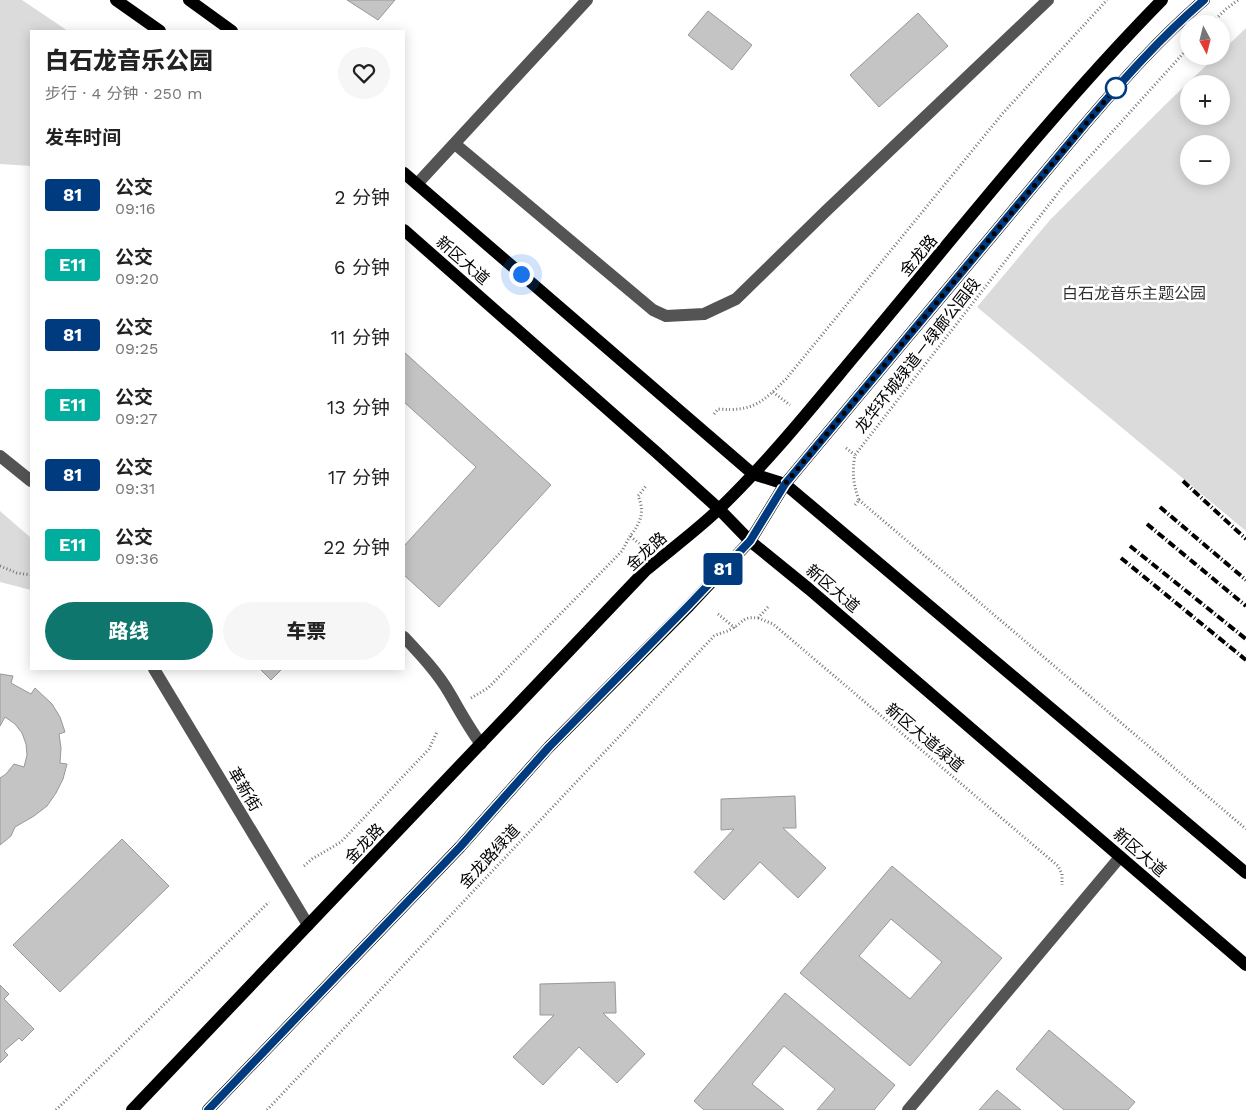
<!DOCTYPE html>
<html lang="zh">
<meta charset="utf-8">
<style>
body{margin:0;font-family:"Work Sans","Noto Sans SC",sans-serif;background:#f6f6f6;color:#222;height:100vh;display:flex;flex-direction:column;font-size:19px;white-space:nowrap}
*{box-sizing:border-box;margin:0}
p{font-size:16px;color:#767676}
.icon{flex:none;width:28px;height:28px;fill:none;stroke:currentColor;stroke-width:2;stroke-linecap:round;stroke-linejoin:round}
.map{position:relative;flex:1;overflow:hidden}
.drawer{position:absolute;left:30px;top:30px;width:375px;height:640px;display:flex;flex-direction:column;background:#fff;border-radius:0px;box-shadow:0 2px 12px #0003}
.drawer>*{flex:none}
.badge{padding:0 10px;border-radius:4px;font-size:18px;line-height:32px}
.needle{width:32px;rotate:173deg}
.controls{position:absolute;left:1180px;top:15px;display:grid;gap:10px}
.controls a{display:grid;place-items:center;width:50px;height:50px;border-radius:50%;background:#fff;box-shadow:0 2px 12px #0003;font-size:25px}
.you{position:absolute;width:25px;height:25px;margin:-12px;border:4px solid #fff;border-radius:50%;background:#1a73e8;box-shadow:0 0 0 8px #1a73e833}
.map>.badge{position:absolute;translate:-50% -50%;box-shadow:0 0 0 2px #fff}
h2{padding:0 15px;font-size:19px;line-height:45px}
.round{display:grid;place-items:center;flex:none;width:52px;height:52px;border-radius:26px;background:#f6f6f6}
.summary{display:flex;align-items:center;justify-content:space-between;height:85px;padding:0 15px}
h1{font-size:24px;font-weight:800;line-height:38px}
.button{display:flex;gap:10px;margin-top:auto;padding:10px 15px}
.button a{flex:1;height:58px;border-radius:30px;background:#0f766e;color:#fff;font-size:20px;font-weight:800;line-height:58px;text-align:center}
.button a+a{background:#f6f6f6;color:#222}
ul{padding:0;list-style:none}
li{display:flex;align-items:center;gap:15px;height:70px;padding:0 15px}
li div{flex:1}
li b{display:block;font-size:19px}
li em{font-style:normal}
li .badge{min-width:55px;font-weight:700;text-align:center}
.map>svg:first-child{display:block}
.green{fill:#dbdbdb;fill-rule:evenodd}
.building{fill:#c4c4c4;stroke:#989898;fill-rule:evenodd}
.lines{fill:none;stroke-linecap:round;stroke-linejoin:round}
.path{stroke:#767676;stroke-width:3;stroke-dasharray:1 2.5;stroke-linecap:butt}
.minor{stroke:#545454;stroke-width:12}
.major{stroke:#000;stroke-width:12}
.rail{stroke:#000;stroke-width:4;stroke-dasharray:8 2.5 1 2.5;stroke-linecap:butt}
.line-casing{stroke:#fff;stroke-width:11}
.line{stroke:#003b80;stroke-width:8}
.walk{stroke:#000;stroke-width:5;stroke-dasharray:0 9}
.stop-dot{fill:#fff;stroke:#003b80;stroke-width:2.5}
.labels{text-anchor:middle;stroke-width:5;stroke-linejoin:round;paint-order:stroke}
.street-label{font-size:16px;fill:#000;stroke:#fff}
.park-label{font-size:16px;fill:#323232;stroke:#fff}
</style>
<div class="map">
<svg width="1246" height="1110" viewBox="0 0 1246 1110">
<rect width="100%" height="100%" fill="#fff"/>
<path class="green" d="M 0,0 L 22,0 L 68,31 L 31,31 L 31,166 L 0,164 Z
M 1246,28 L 1246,531 L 977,307 L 1050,220 L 1169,101 L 1216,56 L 1221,56 L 1221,52 ZM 1189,84 L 1221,84 L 1221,116 L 1189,116 ZM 1189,144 L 1221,144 L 1221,176 L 1189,176 Z
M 0,511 L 31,538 L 31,590 L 0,582 Z"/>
<path class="building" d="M 347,0 L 395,0 L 378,20 Z
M 708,11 L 752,45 L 732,70 L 688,35 Z
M 918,13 L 948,46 L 879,107 L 850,75 Z
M 404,352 L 551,485 L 439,607 L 404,575 L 404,546 L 476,467 L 404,402 Z
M 260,669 L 282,669 L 271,680 Z
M 0,674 L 13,676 L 11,683 L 31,694 L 35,688 L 52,704 L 60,717 L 65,732 L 59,734 L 61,748 L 60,763 L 67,764 L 63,779 L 56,793 L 47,806 L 34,816 L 15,827 L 11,836 L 0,845 L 0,778 L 6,774 L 14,764 L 24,767 L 27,755 L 26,744 L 22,733 L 15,724 L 5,717 L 0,726 Z
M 795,796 L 796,828 L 783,828 L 826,868 L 798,898 L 760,862 L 724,900 L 694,872 L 734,829 L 721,830 L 721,799 Z
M 122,839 L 169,886 L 60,992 L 13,945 Z
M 892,866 L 1002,958 L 910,1066 L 800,973 ZM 891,919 L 942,962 L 910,999 L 859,956 Z
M 615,982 L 616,1013 L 603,1013 L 645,1054 L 617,1083 L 579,1047 L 543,1085 L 513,1057 L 554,1015 L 540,1015 L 540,984 Z
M 0,985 L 9,994 L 4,999 L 34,1029 L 22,1041 L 19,1038 L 4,1051 L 8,1055 L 0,1063 Z
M 785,993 L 895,1085 L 874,1110 L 817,1110 L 835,1089 L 784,1046 L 752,1084 L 784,1110 L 704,1110 L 694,1101 Z
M 1049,1030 L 1135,1102 L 1128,1110 L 1064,1110 L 1016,1069 Z
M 997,1090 L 1021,1110 L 979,1110 Z"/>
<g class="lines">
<path class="path" d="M 1211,24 L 1226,9 L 1238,0
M 773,392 L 790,405
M 714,414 L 718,409 C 753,412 763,402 786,379 L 1003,113 L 1107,0
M 846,448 L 855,455
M 859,500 L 1246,829
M 855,505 L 859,500 C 853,484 852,472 855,455 L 1065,184 L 1189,47
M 642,546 L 630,536 C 641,523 645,511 638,496 L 646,486
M 0,566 L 17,573 L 31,575
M 718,614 L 735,628
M 758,618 L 773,624 L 1058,866 L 1062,874 L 1062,885
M 471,698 L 488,688 L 622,551 L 630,536
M 304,866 L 312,859 L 341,842 L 429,749 L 437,732
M 56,1110 L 269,902
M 267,1110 L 714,636 C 720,633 727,632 733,628 C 744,622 743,616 758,618 L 768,607"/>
<path class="minor" d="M 455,144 L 653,310 L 666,316 L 704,314 L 736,299 L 826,211 L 1048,0
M 417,184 L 587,0
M 0,456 L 31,481
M 404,637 C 420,654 438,673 450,694 C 460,711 469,728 481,744
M 154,669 L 308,925
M 908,1110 L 1120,857"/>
<path class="major" d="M 116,0 L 160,31
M 189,0 L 232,31
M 404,173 L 753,474 L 785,484 L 1246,873
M 404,230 L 656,452 L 719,509 L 750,541 L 809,589 L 1246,965
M 132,1110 L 645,571 C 670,550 696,531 719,509 C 773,457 820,397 868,340 C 964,225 1057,107 1162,0
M 208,1110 L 460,847 L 549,747 L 689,606 L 750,541 L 785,484 L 1086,123 C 1123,80 1161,37 1204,0"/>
<path class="rail" d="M 1183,481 L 1246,539
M 1160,507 L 1246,580
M 1147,524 L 1246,606
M 1130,546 L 1246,639
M 1121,558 L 1246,660"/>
</g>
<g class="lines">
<defs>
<path id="line" d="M 208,1110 L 460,847 L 549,747 L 688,606 L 750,541 L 785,484 L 1086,123 C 1123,80 1161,37 1204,0"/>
</defs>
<use href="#line" class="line-casing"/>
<use href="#line" class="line"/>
<path class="walk" d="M 521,274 L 753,474 L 785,484 L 1119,84 L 1116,88"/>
</g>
<circle class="stop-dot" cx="1116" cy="88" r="10"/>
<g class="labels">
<g class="street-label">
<text transform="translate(918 255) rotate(-50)" y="6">金龙路</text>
<text transform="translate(463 260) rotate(41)" y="6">新区大道</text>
<text transform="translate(917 355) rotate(-52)" y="6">龙华环城绿道－绿廊公园段</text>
<text transform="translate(646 551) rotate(-42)" y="6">金龙路</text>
<text transform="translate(833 588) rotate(40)" y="6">新区大道</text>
<text transform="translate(925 737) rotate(40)" y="6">新区大道绿道</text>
<text transform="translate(245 789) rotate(59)" y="6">革新街</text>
<text transform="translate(364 843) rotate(-46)" y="6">金龙路</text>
<text transform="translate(1140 852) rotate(41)" y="6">新区大道</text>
<text transform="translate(489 856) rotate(-47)" y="6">金龙路绿道</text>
</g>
<g class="park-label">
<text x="1134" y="299">白石龙音乐主题公园</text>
</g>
</g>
</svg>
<div class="controls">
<a><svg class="needle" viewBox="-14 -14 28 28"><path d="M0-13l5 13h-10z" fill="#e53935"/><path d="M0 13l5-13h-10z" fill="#767676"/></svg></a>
<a>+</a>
<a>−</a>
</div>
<div class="you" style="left:521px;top:274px"></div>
<b class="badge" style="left:723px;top:569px;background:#003b80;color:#fff">81</b>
<section class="drawer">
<div class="summary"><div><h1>白石龙音乐公园</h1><p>步行 · 4 分钟 · 250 m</p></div><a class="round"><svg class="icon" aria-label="heart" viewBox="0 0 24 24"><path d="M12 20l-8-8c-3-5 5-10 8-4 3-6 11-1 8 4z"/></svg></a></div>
<h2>发车时间</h2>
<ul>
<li><span class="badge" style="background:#003b80;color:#fff">81</span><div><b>公交</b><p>09:16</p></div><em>2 分钟</em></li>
<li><span class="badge" style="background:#01ad9c;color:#fff">E11</span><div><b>公交</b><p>09:20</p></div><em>6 分钟</em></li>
<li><span class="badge" style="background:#003b80;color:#fff">81</span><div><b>公交</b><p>09:25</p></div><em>11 分钟</em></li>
<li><span class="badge" style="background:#01ad9c;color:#fff">E11</span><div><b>公交</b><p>09:27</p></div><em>13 分钟</em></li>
<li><span class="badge" style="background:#003b80;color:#fff">81</span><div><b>公交</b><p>09:31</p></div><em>17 分钟</em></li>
<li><span class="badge" style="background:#01ad9c;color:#fff">E11</span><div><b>公交</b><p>09:36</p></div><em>22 分钟</em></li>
</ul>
<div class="button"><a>路线</a><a>车票</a></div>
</section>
</div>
